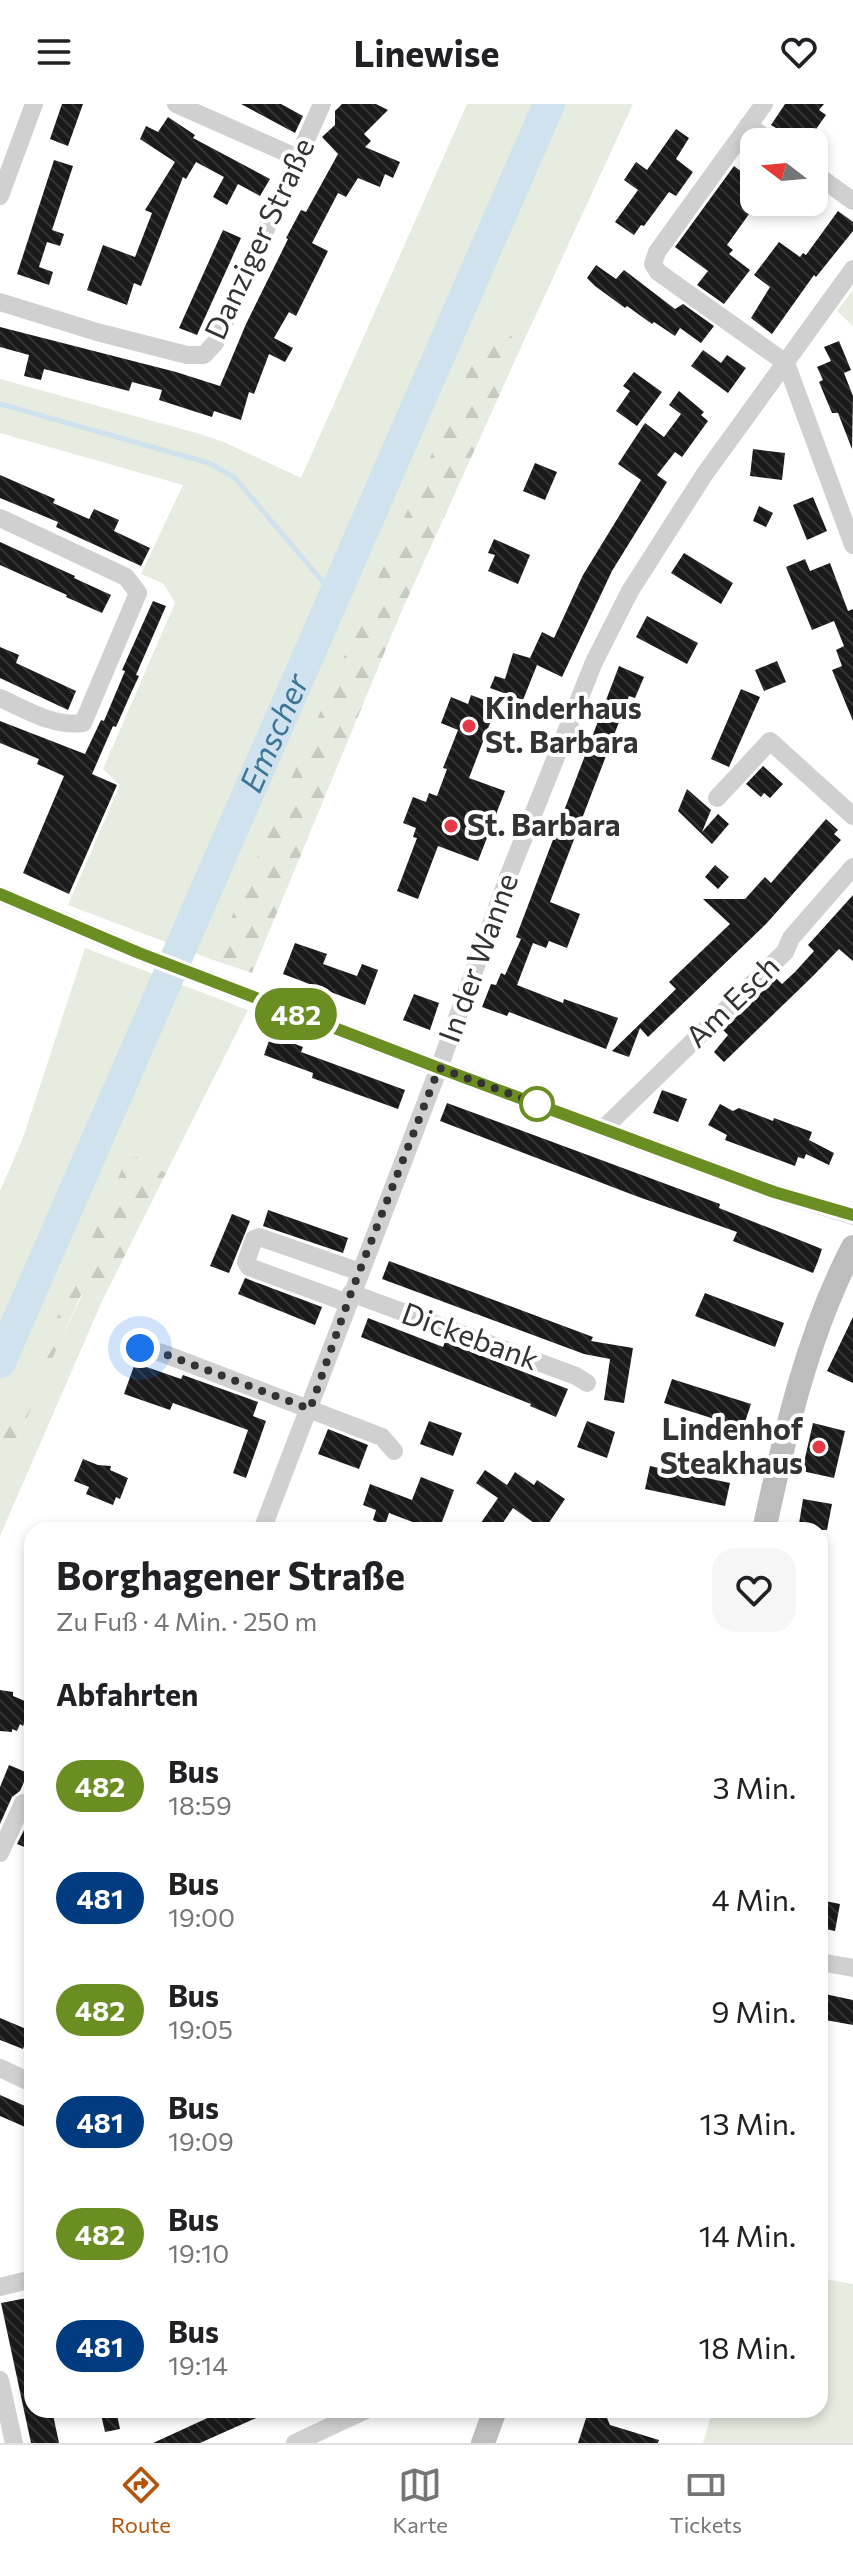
<!DOCTYPE html>
<html lang="de">
<meta charset="utf-8">
<style>
body{margin:0;font-family:Commissioner,sans-serif;background:#f6f6f6;color:#202124;height:100vh;display:flex;flex-direction:column;font-size:30px;white-space:nowrap}
*{box-sizing:border-box;margin:0}
p{font-size:26px;color:#757577}
.icon{flex:none;width:44px;height:44px;fill:none;stroke:currentColor;stroke-width:2;stroke-linecap:round;stroke-linejoin:round}
.map{position:relative;flex:1;overflow:hidden}
.details{position:absolute;left:24px;top:1418px;width:804px;height:896px;display:flex;flex-direction:column;background:#fff;border-radius:24px;box-shadow:0 4px 12px #0003}
.details>*{flex:none}
.badge{padding:0 16px;border-radius:26px;font-size:28px;line-height:52px}
.needle{width:52px;rotate:286deg}
.buttons{position:absolute;left:740px;top:24px;display:grid;gap:16px}
.buttons a{display:grid;place-items:center;width:88px;height:88px;border-radius:16px;background:#fff;box-shadow:0 4px 12px #0003;font-size:40px}
.you{position:absolute;width:40px;height:40px;margin:-20px;border:6px solid #fff;border-radius:50%;background:#1a73e8;box-shadow:0 0 0 12px #1a73e833}
.map>.badge{position:absolute;translate:-50% -50%;box-shadow:0 0 0 4px #fff}
h2{padding:0 32px;font-size:30px;line-height:72px}
.round{display:grid;place-items:center;flex:none;width:84px;height:84px;border-radius:24px;background:#f6f6f6}
.head{display:flex;align-items:center;justify-content:space-between;height:136px;padding:0 32px}
h1{font-size:38px;font-weight:700;line-height:60px}
ul{padding:0;list-style:none}
li{display:flex;align-items:center;gap:24px;height:112px;padding:0 32px}
li div{flex:1}
li b{display:block;font-size:30px}
li em{font-style:normal}
li .badge{min-width:88px;font-weight:700;text-align:center}
header{display:flex;justify-content:space-between;align-items:center;height:104px;padding:0 32px;background:#fff;font-size:36px;font-weight:700}
.menu{display:flex;justify-content:space-around;align-items:center;height:112px;border-top:2px solid #e0e0e0;background:#fff;font-size:22px;color:#757577}
.menu a{display:grid;justify-items:center;gap:4px}
.menu .selected{color:#b45309}
.map>svg:first-child{display:block}
.green{fill:#e6ecdf}
.forest{fill:url(#forest-firs)}
.lines{fill:none;stroke-linecap:round;stroke-linejoin:round}
.stream{stroke:#cfe2ee;stroke-width:5}
.river{stroke:#cfe2ee;stroke-width:32}
.building{fill:url(#building-back-hatch)}
.street{stroke:#d0d0d0;stroke-width:18}
.secondary{stroke:#bdbdbd;stroke-width:24}
.line-casing{stroke:#fff;stroke-width:18}
.line{stroke:#6b8e23;stroke-width:12}
.walk{stroke:#333;stroke-width:8;stroke-dasharray:0 14.4}
.poi-dot{fill:#e63946;stroke:#fff;stroke-width:3}
.stop-dot{fill:#fff;stroke:#6b8e23;stroke-width:4}
.labels{text-anchor:middle;stroke-width:8;stroke-linejoin:round;paint-order:stroke}
.street-label{font-size:30px;fill:#333;stroke:#fff}
.poi-label{font-size:30px;font-weight:bold;fill:#333;stroke:#fff;text-anchor:start}
.water-label{font-size:32px;font-style:italic;fill:#3f7597;stroke:#fff}
</style>
<header><svg class="icon" aria-label="menu" viewBox="0 0 24 24"><path d="M4 6h16M4 12h16M4 18h16"/></svg>Linewise<svg class="icon" aria-label="heart" viewBox="0 0 24 24"><path d="M12 20l-8-8c-3-5 5-10 8-4 3-6 11-1 8 4z"/></svg></header>
<div class="map">
<svg width="853" height="2339" viewBox="0 0 853 2339">
<defs>
<pattern id="forest-firs" width="22" height="20" patternUnits="userSpaceOnUse" patternTransform="scale(2)"><rect width="22" height="20" fill="#e6ecdf"/><path d="M5 1l3.5 6h-7zM16 11l3.5 6h-7z" fill="#c6cbc0"/></pattern>
<pattern id="building-back-hatch" width="6" height="6" patternUnits="userSpaceOnUse" patternTransform="scale(2)"><rect width="6" height="6" fill="#1a1a1a"/><path d="M-1 5l2 2M0 0l6 6M5-1l2 2" fill="none" stroke="#333"/></pattern>
</defs>
<rect width="100%" height="100%" fill="#fff"/>
<path class="green" d="M 467,0 L 633,0 L 522,241 L 490,216 L 213,856 L 68,801 L 120,681 L 103,665 L 175,499 L 164,480 L 141,470 L 183,381 L 0,329 L 0,275 L 200,330 L 226,339 L 301,374 Z
M 853,186 L 853,222 L 837,207 Z
M 85,844 L 248,906 L 166,1069 L 129,1049 L 48,1263 L 82,1191 L 103,1195 L 0,1432 L 0,1378 L 32,1302 L 18,1296 L 0,1337 L 0,1087 L 23,1034 Z
M 820,2174 L 853,2180 L 853,2339 L 703,2339 L 713,2306 L 820,2306 Z"/>
<path class="forest" d="M 490,215 L 522,241 L 399,513 L 252,869 L 213,856 Z
M 129,1049 L 166,1069 L 103,1195 L 81,1191 L 48,1264 L 38,1258 Z
M 18,1295 L 32,1302 L 0,1378 L 0,1337 Z"/>
<g class="lines">
<path class="stream" d="M 0,300 L 209,359 L 235,374 L 335,492"/>
<path class="river" id="s1" d="M 0,1258 L 549,0"/>
</g>
<path class="building" d="M 62,0 L 83,0 L 68,42 L 50,35 Z
M 241,0 L 281,0 L 303,12 L 295,29 Z
M 342,0 L 376,0 L 388,6 L 364,30 L 371,37 L 365,43 L 400,58 L 393,74 L 385,70 L 380,83 L 358,74 L 346,93 L 338,89 L 312,139 L 328,147 L 296,212 L 289,208 L 274,234 L 293,244 L 285,258 L 269,250 L 254,290 L 249,288 L 241,316 L 214,307 L 212,313 L 159,296 L 162,286 L 132,278 L 129,287 L 44,265 L 41,276 L 24,272 L 29,251 L 0,243 L 0,223 L 176,268 L 220,282 L 246,220 L 288,135 L 286,134 L 301,106 L 306,108 L 338,50 L 322,33 L 335,21 L 335,7 Z
M 785,0 L 824,0 L 819,6 L 826,11 L 807,38 L 783,38 L 782,33 L 775,26 L 776,24 L 771,21 Z
M 168,13 L 195,31 L 193,34 L 270,75 L 260,92 L 238,80 L 227,101 L 213,93 L 224,73 L 196,58 L 186,75 L 183,73 L 141,182 L 134,179 L 127,201 L 87,186 L 103,141 L 135,153 L 152,109 L 145,106 L 175,58 L 140,35 L 146,22 L 158,28 Z
M 676,25 L 689,34 L 676,55 L 693,68 L 676,92 L 669,88 L 644,122 L 641,121 L 634,131 L 615,118 L 638,86 L 624,76 L 636,58 L 647,66 Z
M 54,56 L 73,62 L 52,126 L 64,130 L 60,142 L 47,138 L 39,163 L 53,168 L 49,181 L 17,170 Z
M 734,62 L 754,77 L 754,103 L 727,141 L 733,146 L 729,150 L 750,166 L 724,200 L 697,181 L 708,167 L 675,143 Z
M 838,107 L 853,118 L 853,127 L 816,173 L 814,171 L 772,230 L 751,214 L 770,183 L 754,171 L 779,138 L 800,153 L 803,149 L 806,151 Z
M 223,126 L 241,134 L 197,231 L 179,224 Z
M 596,161 L 616,175 L 624,166 L 675,205 L 683,200 L 714,222 L 701,239 L 680,224 L 675,232 L 654,218 L 652,220 L 627,202 L 625,204 L 595,182 L 587,174 Z
M 839,237 L 851,266 L 844,269 L 853,292 L 852,345 L 838,309 L 832,309 L 819,278 L 823,276 L 817,263 L 831,257 L 824,243 Z
M 703,246 L 721,259 L 727,251 L 746,264 L 728,289 L 691,262 Z
M 634,268 L 662,288 L 637,322 L 616,307 L 630,287 L 623,282 Z
M 679,287 L 704,308 L 701,311 L 708,317 L 682,353 L 675,348 L 657,371 L 667,378 L 612,467 L 562,573 L 537,561 L 523,596 L 490,584 L 495,572 L 505,575 L 513,549 L 530,554 L 542,528 L 554,534 L 583,471 L 641,376 L 618,360 L 645,319 L 664,333 L 681,310 L 669,301 Z
M 753,345 L 785,349 L 782,376 L 750,372 Z
M 535,359 L 557,368 L 545,396 L 523,387 Z
M 0,371 L 55,395 L 53,399 L 89,415 L 94,405 L 119,416 L 114,427 L 150,444 L 141,462 L 56,423 L 58,418 L 0,394 Z
M 813,393 L 827,427 L 807,436 L 793,401 Z
M 759,402 L 773,409 L 766,423 L 753,417 Z
M 494,435 L 530,451 L 518,480 L 488,467 L 495,451 L 488,449 Z
M 0,438 L 75,472 L 74,474 L 111,491 L 102,509 L 66,493 L 67,491 L 0,461 Z
M 684,449 L 733,479 L 721,500 L 671,469 Z
M 805,455 L 810,467 L 830,459 L 848,507 L 853,505 L 853,617 L 832,566 L 842,562 L 836,546 L 844,542 L 834,517 L 812,526 L 786,463 Z
M 153,497 L 166,502 L 136,571 L 139,572 L 132,587 L 116,623 L 113,622 L 92,670 L 117,681 L 69,790 L 23,769 L 64,672 L 37,660 L 39,655 L 0,639 L 0,617 L 85,650 L 101,616 L 104,617 L 125,567 L 122,566 Z
M 647,512 L 698,539 L 687,560 L 636,533 Z
M 0,543 L 19,551 L 16,559 L 76,587 L 68,606 L 0,574 Z
M 777,557 L 786,578 L 764,587 L 755,566 Z
M 619,562 L 644,573 L 635,594 L 629,592 L 550,798 L 580,810 L 567,844 L 549,837 L 546,844 L 533,839 L 517,881 L 563,899 L 564,895 L 618,914 L 606,945 L 509,908 L 507,912 L 482,903 L 491,880 L 496,881 L 501,869 L 505,871 L 521,835 L 516,833 Z
M 741,585 L 760,593 L 729,663 L 711,655 Z
M 471,591 L 497,601 L 469,674 L 505,687 L 478,757 L 438,742 L 418,795 L 397,787 L 417,734 L 413,733 L 416,724 L 403,719 L 413,693 L 426,698 L 429,689 L 437,692 L 447,665 L 443,664 L 458,626 L 441,619 L 451,593 L 468,600 Z
M 763,662 L 783,680 L 770,694 L 764,689 L 761,693 L 746,680 Z
M 687,685 L 711,706 L 702,728 L 718,710 L 729,720 L 712,740 L 678,707 Z
M 826,715 L 838,726 L 834,730 L 841,736 L 766,820 L 648,933 L 640,924 L 629,953 L 612,947 L 676,885 L 669,878 L 730,820 L 703,795 L 745,795 L 765,773 L 771,779 Z
M 715,761 L 729,773 L 718,785 L 705,773 Z
M 853,791 L 853,857 L 839,845 L 813,872 L 724,958 L 714,948 L 728,931 L 723,926 L 776,874 L 782,880 L 795,868 L 814,847 L 808,841 Z
M 295,839 L 327,850 L 323,860 L 357,872 L 362,860 L 378,866 L 365,901 L 283,870 Z
M 414,890 L 439,899 L 430,926 L 403,916 Z
M 271,931 L 303,943 L 301,948 L 405,986 L 398,1005 L 312,974 L 313,969 L 264,951 Z
M 662,986 L 687,995 L 678,1018 L 653,1009 Z
M 447,999 L 720,1100 L 719,1104 L 822,1145 L 818,1157 L 813,1169 L 733,1137 L 737,1128 L 636,1092 L 440,1017 Z
M 720,1000 L 733,1007 L 739,1004 L 773,1017 L 774,1014 L 812,1028 L 809,1036 L 834,1049 L 829,1061 L 806,1050 L 804,1055 L 798,1053 L 795,1062 L 725,1036 L 727,1031 L 708,1021 Z
M 268,1106 L 348,1134 L 343,1149 L 263,1122 Z
M 232,1110 L 250,1117 L 229,1169 L 210,1162 Z
M 389,1157 L 593,1233 L 591,1237 L 633,1244 L 624,1299 L 604,1296 L 610,1255 L 584,1250 L 382,1175 Z
M 245,1174 L 322,1203 L 315,1221 L 238,1190 Z
M 705,1189 L 784,1219 L 775,1243 L 695,1212 Z
M 853,1213 L 853,1279 L 827,1267 Z
M 368,1214 L 443,1243 L 445,1238 L 568,1285 L 556,1313 L 530,1302 L 531,1300 L 361,1233 Z
M 135,1259 L 181,1275 L 183,1271 L 258,1298 L 253,1312 L 266,1317 L 246,1374 L 233,1369 L 248,1326 L 173,1299 L 170,1306 L 124,1290 Z
M 672,1275 L 751,1300 L 743,1324 L 664,1299 Z
M 429,1317 L 462,1329 L 453,1352 L 420,1340 Z
M 587,1317 L 615,1328 L 607,1354 L 577,1343 Z
M 813,1319 L 845,1327 L 834,1374 L 802,1367 Z
M 328,1325 L 368,1341 L 359,1365 L 318,1350 Z
M 83,1355 L 98,1361 L 111,1362 L 110,1366 L 128,1374 L 120,1395 L 116,1393 L 113,1401 L 86,1390 L 89,1383 L 74,1377 Z
M 650,1362 L 730,1379 L 725,1402 L 645,1385 Z
M 485,1366 L 507,1381 L 515,1368 L 534,1381 L 537,1376 L 565,1395 L 544,1426 L 513,1404 L 498,1426 L 476,1426 L 498,1394 L 476,1379 Z
M 421,1373 L 454,1386 L 439,1426 L 421,1426 L 423,1422 L 389,1409 L 385,1421 L 373,1416 L 376,1406 L 363,1401 L 370,1380 L 412,1396 Z
M 803,1395 L 832,1400 L 827,1426 L 798,1426 Z
M 0,1586 L 13,1588 L 13,1592 L 32,1600 L 23,1622 L 20,1620 L 17,1627 L 12,1625 L 12,1628 L 0,1627 Z
M 9,1661 L 28,1669 L 20,1687 L 12,1693 L 0,1720 L 0,1683 Z
M 30,1714 L 32,1714 L 32,1746 L 17,1740 Z
M 820,1796 L 840,1800 L 835,1827 L 820,1824 Z
M 820,1889 L 853,1896 L 853,1921 L 820,1915 Z
M 0,1914 L 31,1927 L 23,1945 L 0,1936 Z
M 0,1991 L 32,2005 L 32,2026 L 0,2012 Z
M 32,2193 L 32,2306 L 52,2306 L 59,2339 L 31,2339 L 1,2199 Z
M 100,2306 L 116,2306 L 120,2325 L 105,2328 Z
M 225,2306 L 274,2306 L 200,2339 L 153,2339 Z
M 588,2308 L 607,2314 L 610,2321 L 659,2336 L 658,2339 L 578,2339 Z"/>
<g class="lines">
<path class="street" d="M 176,0 L 298,54
M 764,0 L 657,148 L 653,160 L 658,168 L 786,259
M 748,21 L 771,38
M 814,69 L 853,97
M 0,92 L 34,0
M 0,198 L 97,228 L 187,251 L 204,251 L 215,239 L 322,0
M 786,259 L 853,441
M 0,414 L 126,473 L 138,489 L 83,619 C 53,623 27,606 0,594
M 717,694 L 770,637 L 853,712
M 0,790 L 139,849 L 439,964 L 774,1088 L 853,1112
M 603,1025 L 785,848 L 791,834 L 853,763
M 351,1189 L 576,1272 L 587,1279
M 348,1199 L 249,1163 L 246,1158 L 254,1135 L 259,1133 L 360,1168
M 140,1244 L 162,1249 L 382,1333 L 394,1347
M 262,1426 L 439,964 L 510,768 L 594,558 L 630,487 L 704,371 L 853,165
M 0,1749 L 23,1699 L 32,1702
M 820,1858 L 853,1864
M 0,1964 L 32,1979
M 0,2183 L 32,2175
M 0,2276 L 14,2339
M 295,2339 L 366,2306"/>
<path class="secondary" d="M 764,1426 C 785,1330 807,1231 853,1143
M 483,2339 L 495,2306"/>
</g>
<g class="lines">
<defs>
<path id="line" d="M 0,790 L 139,849 L 439,964 L 774,1088 L 853,1111"/>
</defs>
<use href="#line" class="line-casing"/>
<use href="#line" class="line"/>
<path class="walk" d="M 140,1244 L 162,1249 L 310,1305 L 351,1189 L 439,964 L 549,1004 L 537,1000"/>
</g>
<g class="poi-dot">
<circle cx="469" cy="622" r="8"/>
<circle cx="451" cy="722" r="8"/>
<circle cx="819" cy="1343" r="8"/>
</g>
<circle class="stop-dot" cx="537" cy="1000" r="16"/>
<g class="labels">
<g class="street-label">
<text transform="translate(260 135) rotate(-65)" y="10">Danziger Straße</text>
<text transform="translate(479 854) rotate(-70)" y="10">In der Wanne</text>
<text transform="translate(733 898) rotate(-44)" y="10">Am Esch</text>
<text transform="translate(470 1233) rotate(20)" y="10">Dickebank</text>
</g>
<g class="poi-label">
<text x="485" y="615">Kinderhaus<tspan x="485" dy="34">St. Barbara</tspan></text>
<text x="467" y="732">St. Barbara</text>
<text x="803" y="1336" text-anchor="end">Lindenhof<tspan x="803" dy="34">Steakhaus</tspan></text>
</g>
<g class="water-label">
<text dy="11" stroke="none"><textPath href="#s1" startOffset="686">Emscher</textPath></text>
</g>
</g>
</svg>
<div class="buttons">
<a><svg class="needle" viewBox="-14 -14 28 28"><path d="M0-13l5 13h-10z" fill="#e53935"/><path d="M0 13l5-13h-10z" fill="#757577"/></svg></a>
</div>
<div class="you" style="left:140px;top:1244px"></div>
<b class="badge" style="left:296px;top:910px;background:#6b8e23;color:#fff">482</b>
<section class="details">
<div class="head"><div><h1>Borghagener Straße</h1><p>Zu Fuß · 4 Min. · 250 m</p></div><a class="round"><svg class="icon" aria-label="heart" viewBox="0 0 24 24"><path d="M12 20l-8-8c-3-5 5-10 8-4 3-6 11-1 8 4z"/></svg></a></div>
<h2>Abfahrten</h2>
<ul>
<li><span class="badge" style="background:#6b8e23;color:#fff">482</span><div><b>Bus</b><p>18:59</p></div><em>3 Min.</em></li>
<li><span class="badge" style="background:#003b80;color:#fff">481</span><div><b>Bus</b><p>19:00</p></div><em>4 Min.</em></li>
<li><span class="badge" style="background:#6b8e23;color:#fff">482</span><div><b>Bus</b><p>19:05</p></div><em>9 Min.</em></li>
<li><span class="badge" style="background:#003b80;color:#fff">481</span><div><b>Bus</b><p>19:09</p></div><em>13 Min.</em></li>
<li><span class="badge" style="background:#6b8e23;color:#fff">482</span><div><b>Bus</b><p>19:10</p></div><em>14 Min.</em></li>
<li><span class="badge" style="background:#003b80;color:#fff">481</span><div><b>Bus</b><p>19:14</p></div><em>18 Min.</em></li>
</ul>
</section>
</div>
<nav class="menu">
<a class="selected"><svg class="icon" aria-label="directions" viewBox="0 0 24 24"><path d="M12 3l9 9-9 9-9-9zM9 14v-3h6M13 9l2 2-2 2"/></svg>Route</a>
<a><svg class="icon" aria-label="map" viewBox="0 0 24 24"><path d="M3 6l6-2 6 2 6-2v14l-6 2-6-2-6 2zM9 4v14M15 6v14"/></svg>Karte</a>
<a><svg class="icon" aria-label="tickets" viewBox="0 0 24 24"><path d="M3 7h18v10H3zM15 7v10"/></svg>Tickets</a>
</nav>
